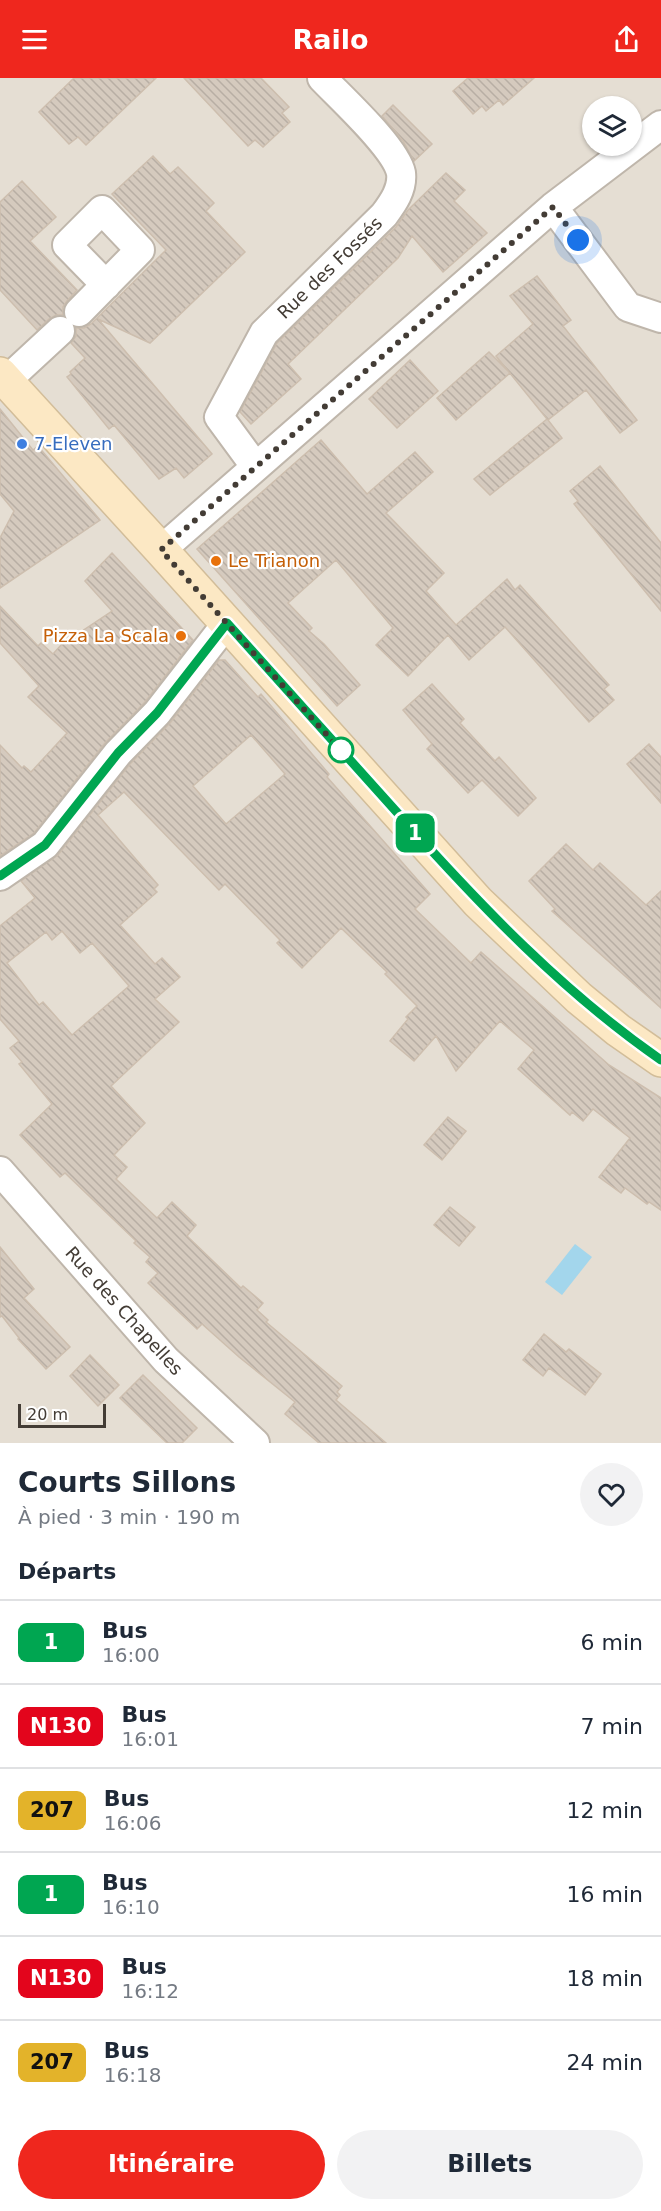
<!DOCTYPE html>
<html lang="fr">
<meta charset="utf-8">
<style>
body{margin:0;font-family:"DejaVu Sans",sans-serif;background:#f2f2f3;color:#1f2937;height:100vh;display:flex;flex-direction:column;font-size:22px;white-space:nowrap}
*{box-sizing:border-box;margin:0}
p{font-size:20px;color:#747a83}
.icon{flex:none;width:33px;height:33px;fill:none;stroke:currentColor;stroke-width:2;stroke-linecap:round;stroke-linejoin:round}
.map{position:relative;height:1365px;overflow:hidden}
.panel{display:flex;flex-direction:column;background:#fff;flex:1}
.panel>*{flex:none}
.badge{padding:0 12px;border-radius:9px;font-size:21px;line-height:39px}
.fabs{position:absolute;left:582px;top:18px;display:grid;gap:12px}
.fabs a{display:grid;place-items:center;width:60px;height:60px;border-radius:50%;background:#fff;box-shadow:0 2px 4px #0004;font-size:30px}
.scale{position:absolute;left:18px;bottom:15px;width:88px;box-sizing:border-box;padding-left:6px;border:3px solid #433c35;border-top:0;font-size:16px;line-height:21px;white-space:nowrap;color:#433c35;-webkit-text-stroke:4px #fff;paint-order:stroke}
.you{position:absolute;width:30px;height:30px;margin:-15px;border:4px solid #fff;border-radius:50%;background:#1a73e8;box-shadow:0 0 0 9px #1a73e833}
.map>.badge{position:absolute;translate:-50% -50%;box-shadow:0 0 0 3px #fff}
h2{padding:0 18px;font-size:22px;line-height:54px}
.round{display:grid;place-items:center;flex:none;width:63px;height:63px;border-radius:32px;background:#f2f2f3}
.summary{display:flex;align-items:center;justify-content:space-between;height:102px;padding:0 18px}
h1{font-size:28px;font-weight:700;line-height:45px}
.primary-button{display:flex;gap:12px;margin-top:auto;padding:12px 18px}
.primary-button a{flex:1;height:69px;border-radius:36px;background:#ef271e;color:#fff;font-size:24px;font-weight:700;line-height:69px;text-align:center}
.primary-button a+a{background:#f2f2f3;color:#1f2937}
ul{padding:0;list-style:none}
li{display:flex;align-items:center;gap:18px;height:84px;padding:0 18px;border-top:2px solid #e0e1e3}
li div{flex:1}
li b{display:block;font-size:22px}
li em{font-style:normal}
li .badge{min-width:66px;font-weight:700;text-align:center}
header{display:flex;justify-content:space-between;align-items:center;height:78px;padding:0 18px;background:#ef271e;color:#fff;font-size:27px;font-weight:700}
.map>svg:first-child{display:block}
.residential{fill:#e5ded3;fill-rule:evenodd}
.water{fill:#a3d6ec}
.building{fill:url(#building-back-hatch);stroke:#cdbeae;stroke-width:1.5;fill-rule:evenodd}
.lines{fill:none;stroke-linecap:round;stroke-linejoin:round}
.street-casing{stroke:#bfb6ab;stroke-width:32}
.secondary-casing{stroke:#d2bd99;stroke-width:36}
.street{stroke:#fff;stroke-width:28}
.secondary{stroke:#fce8c4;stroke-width:33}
.line-casing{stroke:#fff;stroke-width:14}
.line{stroke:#00a651;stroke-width:9}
.walk{stroke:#433c35;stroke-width:6;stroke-dasharray:0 10.8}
.shop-dot{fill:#3f7fe0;stroke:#fff;stroke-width:2}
.food-dot{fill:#e8710a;stroke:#fff;stroke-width:2}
.stop-dot{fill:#fff;stroke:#00a651;stroke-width:3}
.labels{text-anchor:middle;stroke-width:4.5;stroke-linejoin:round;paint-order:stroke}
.street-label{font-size:18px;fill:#433c35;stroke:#fff}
.shop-label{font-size:18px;fill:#366cbe;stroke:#fff;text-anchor:start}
.food-label{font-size:18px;fill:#c56008;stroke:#fff;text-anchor:start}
</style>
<header><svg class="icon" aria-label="menu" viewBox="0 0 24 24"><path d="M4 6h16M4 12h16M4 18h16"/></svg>Railo<svg class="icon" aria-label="share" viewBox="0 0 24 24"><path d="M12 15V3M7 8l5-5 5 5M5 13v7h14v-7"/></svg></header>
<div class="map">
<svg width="661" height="1365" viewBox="0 0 661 1365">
<defs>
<pattern id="building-back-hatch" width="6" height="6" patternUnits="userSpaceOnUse" patternTransform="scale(1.5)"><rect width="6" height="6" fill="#d5cabe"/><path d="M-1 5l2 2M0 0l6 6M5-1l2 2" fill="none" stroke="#b8aea4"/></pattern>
</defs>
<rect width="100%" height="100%" fill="#f1ece5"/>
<path class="residential" d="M 0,0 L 661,0 L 661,1365 L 0,1365 ZM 592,28 L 632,28 L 632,68 L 592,68 Z"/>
<path class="water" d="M 575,1166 L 592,1179 L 562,1217 L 545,1204 Z"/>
<path class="building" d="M 74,0 L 156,0 L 86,67 L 78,59 L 69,66 L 39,34 Z
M 184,0 L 261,0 L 289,29 L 282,35 L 290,44 L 263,69 L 255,62 L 248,68 Z
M 468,0 L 534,0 L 503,27 L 499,22 L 486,33 L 482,28 L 473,36 L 453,13 Z
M 393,27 L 432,66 L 414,83 L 403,63 L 382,38 Z
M 153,78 L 170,96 L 178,89 L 214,125 L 206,133 L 245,174 L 150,265 L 98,241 L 212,376 L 184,400 L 176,390 L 159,401 L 114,347 L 109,351 L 67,299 L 71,296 L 70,294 L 85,280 L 71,265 L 76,258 L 76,250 L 84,250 L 91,246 L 166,172 L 112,116 Z
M 446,95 L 465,112 L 454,123 L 487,155 L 443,194 L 412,158 L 398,180 L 288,286 L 301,301 L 251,346 L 240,334 L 277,265 L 396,149 L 408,132 Z
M 22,103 L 56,139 L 30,163 L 77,212 L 67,223 L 63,229 L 63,237 L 56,237 L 49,241 L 37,252 L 0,212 L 0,124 Z
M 537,198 L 571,242 L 563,248 L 637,342 L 620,355 L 586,312 L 548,342 L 562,360 L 490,417 L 474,401 L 547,341 L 496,278 L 533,246 L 510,218 Z
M 489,274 L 510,295 L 456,342 L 437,320 Z
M 410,282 L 438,313 L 397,350 L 369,321 Z
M 0,331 L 33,372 L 38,368 L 100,442 L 0,510 L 0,460 L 14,433 L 0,416 Z
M 321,362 L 367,416 L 415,374 L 433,394 L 386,435 L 444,495 L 426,513 L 456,547 L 507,501 L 515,512 L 520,507 L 609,607 L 604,611 L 614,622 L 589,644 L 505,549 L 469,582 L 448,557 L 408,598 L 376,567 L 393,550 L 336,482 L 288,525 L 312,550 L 309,553 L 324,566 L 360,607 L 337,628 L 197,471 Z
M 600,388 L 661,465 L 661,533 L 574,426 L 578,423 L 570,413 Z
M 112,475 L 193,562 L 145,624 L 105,665 L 34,755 L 0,778 L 0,667 L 22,690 L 24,688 L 31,694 L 67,655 L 28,619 L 39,608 L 0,565 L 0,528 L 38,568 L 41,565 L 53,576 L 61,567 L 112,533 L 85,503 Z
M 219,582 L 225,582 L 258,619 L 261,616 L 329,696 L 327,699 L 430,816 L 415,831 L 471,885 L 481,874 L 609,987 L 661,1020 L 661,1132 L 649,1124 L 647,1126 L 625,1110 L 621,1115 L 599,1099 L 630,1060 L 593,1031 L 583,1043 L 572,1034 L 570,1037 L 518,991 L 534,972 L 500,943 L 456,993 L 436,958 L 414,983 L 390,963 L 408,941 L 406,939 L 417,928 L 385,896 L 387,894 L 341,850 L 302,890 L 277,865 L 280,862 L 225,806 L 219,812 L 124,714 L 98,737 L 158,807 L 154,811 L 157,814 L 120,847 L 155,886 L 162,880 L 180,899 L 155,921 L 179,944 L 111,1008 L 145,1045 L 114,1077 L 127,1089 L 116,1101 L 157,1140 L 172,1124 L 196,1147 L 187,1158 L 241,1210 L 243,1208 L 263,1225 L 257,1232 L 268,1242 L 266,1244 L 342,1308 L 337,1314 L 340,1317 L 336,1322 L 386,1365 L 319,1365 L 285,1336 L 295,1324 L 239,1279 L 202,1246 L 197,1251 L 148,1205 L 158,1195 L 146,1184 L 150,1179 L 134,1165 L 136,1163 L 65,1095 L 60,1099 L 20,1057 L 52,1026 L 19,986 L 22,984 L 10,970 L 19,963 L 0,941 L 0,848 L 35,820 L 21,803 L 58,777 L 130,686 L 170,645 ZM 251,657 L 285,696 L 226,746 L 193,708 ZM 62,853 L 80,875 L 92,865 L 129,908 L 72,957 L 43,924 L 39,927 L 7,885 L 46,854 L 52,862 Z
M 432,606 L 464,641 L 460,645 L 495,683 L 499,679 L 536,720 L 518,738 L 482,702 L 468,715 L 427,671 L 432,666 L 403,632 Z
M 649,666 L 661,679 L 661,725 L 627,686 Z
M 566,766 L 593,792 L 600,785 L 646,827 L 661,813 L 661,930 L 552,833 L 555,831 L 529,803 Z
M 448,1039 L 466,1053 L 442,1082 L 424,1067 Z
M 450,1129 L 475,1149 L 459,1168 L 434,1147 Z
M 0,1169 L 34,1211 L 24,1220 L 70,1269 L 46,1291 L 18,1261 L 19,1260 L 2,1238 L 0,1239 Z
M 544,1256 L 566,1274 L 569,1271 L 601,1296 L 585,1317 L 549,1290 L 543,1298 L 523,1282 Z
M 90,1277 L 119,1307 L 98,1328 L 70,1298 Z
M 143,1297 L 197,1350 L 182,1365 L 167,1365 L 120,1320 Z"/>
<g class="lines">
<defs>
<path id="street" d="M 553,129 L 628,229 L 661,240
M 79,234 L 140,172 L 102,132 L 67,167 L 106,207
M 7,302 L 60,253
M 255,388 L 219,339 L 264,255 L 384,137 C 393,125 403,111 401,95 C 396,70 341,20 322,0
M 161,472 L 553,129 L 661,47
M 0,798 L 45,767 L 118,675 L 157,635 L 227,545
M 0,1093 L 166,1282 L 255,1365"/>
<path id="secondary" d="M 0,296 L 161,472 L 478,824 L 579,920 L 618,952 L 661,982"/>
</defs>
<use href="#street" class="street-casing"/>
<use href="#secondary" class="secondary-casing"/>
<use href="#street" class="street"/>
<use href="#secondary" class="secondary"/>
</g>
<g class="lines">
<defs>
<path id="line" d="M 0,798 L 45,767 L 118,675 L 157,635 L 227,545 C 286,610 344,676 403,741 C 482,829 563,914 661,982"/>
</defs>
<use href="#line" class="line-casing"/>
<use href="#line" class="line"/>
<path class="walk" d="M 341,672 L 344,676 L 161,472 L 553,129 L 578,162"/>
</g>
<circle class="shop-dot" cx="22" cy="366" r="6"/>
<g class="food-dot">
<circle cx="216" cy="483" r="6"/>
<circle cx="181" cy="558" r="6"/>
</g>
<circle class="stop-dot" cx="341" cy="672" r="12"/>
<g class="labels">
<g class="street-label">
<text transform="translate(330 190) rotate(-44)" y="6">Rue des Fossés</text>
<text transform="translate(124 1233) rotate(48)" y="6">Rue des Chapelles</text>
</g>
<g class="shop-label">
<text x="34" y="372">7-Eleven</text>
</g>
<g class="food-label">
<text x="228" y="489">Le Trianon</text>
<text x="169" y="564" text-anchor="end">Pizza La Scala</text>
</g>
</g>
</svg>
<div class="fabs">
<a><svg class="icon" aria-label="layers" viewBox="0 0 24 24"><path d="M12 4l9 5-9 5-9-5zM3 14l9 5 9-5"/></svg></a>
</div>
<div class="scale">20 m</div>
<div class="you" style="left:578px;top:162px"></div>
<b class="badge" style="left:415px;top:755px;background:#00a651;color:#fff">1</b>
</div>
<section class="panel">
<div class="summary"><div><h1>Courts Sillons</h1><p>À pied · 3 min · 190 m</p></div><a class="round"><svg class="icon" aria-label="heart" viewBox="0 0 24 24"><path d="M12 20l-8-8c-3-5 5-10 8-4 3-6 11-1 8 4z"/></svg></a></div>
<h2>Départs</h2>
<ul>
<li><span class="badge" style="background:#00a651;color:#fff">1</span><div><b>Bus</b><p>16:00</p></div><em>6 min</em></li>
<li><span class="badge" style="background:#e3051c;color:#fff">N130</span><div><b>Bus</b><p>16:01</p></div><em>7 min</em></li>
<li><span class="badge" style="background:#e3b32a;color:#111">207</span><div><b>Bus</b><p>16:06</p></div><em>12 min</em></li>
<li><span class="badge" style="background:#00a651;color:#fff">1</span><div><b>Bus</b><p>16:10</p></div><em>16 min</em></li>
<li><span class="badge" style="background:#e3051c;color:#fff">N130</span><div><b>Bus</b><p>16:12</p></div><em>18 min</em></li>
<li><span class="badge" style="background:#e3b32a;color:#111">207</span><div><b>Bus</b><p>16:18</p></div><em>24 min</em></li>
</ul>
<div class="primary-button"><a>Itinéraire</a><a>Billets</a></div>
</section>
